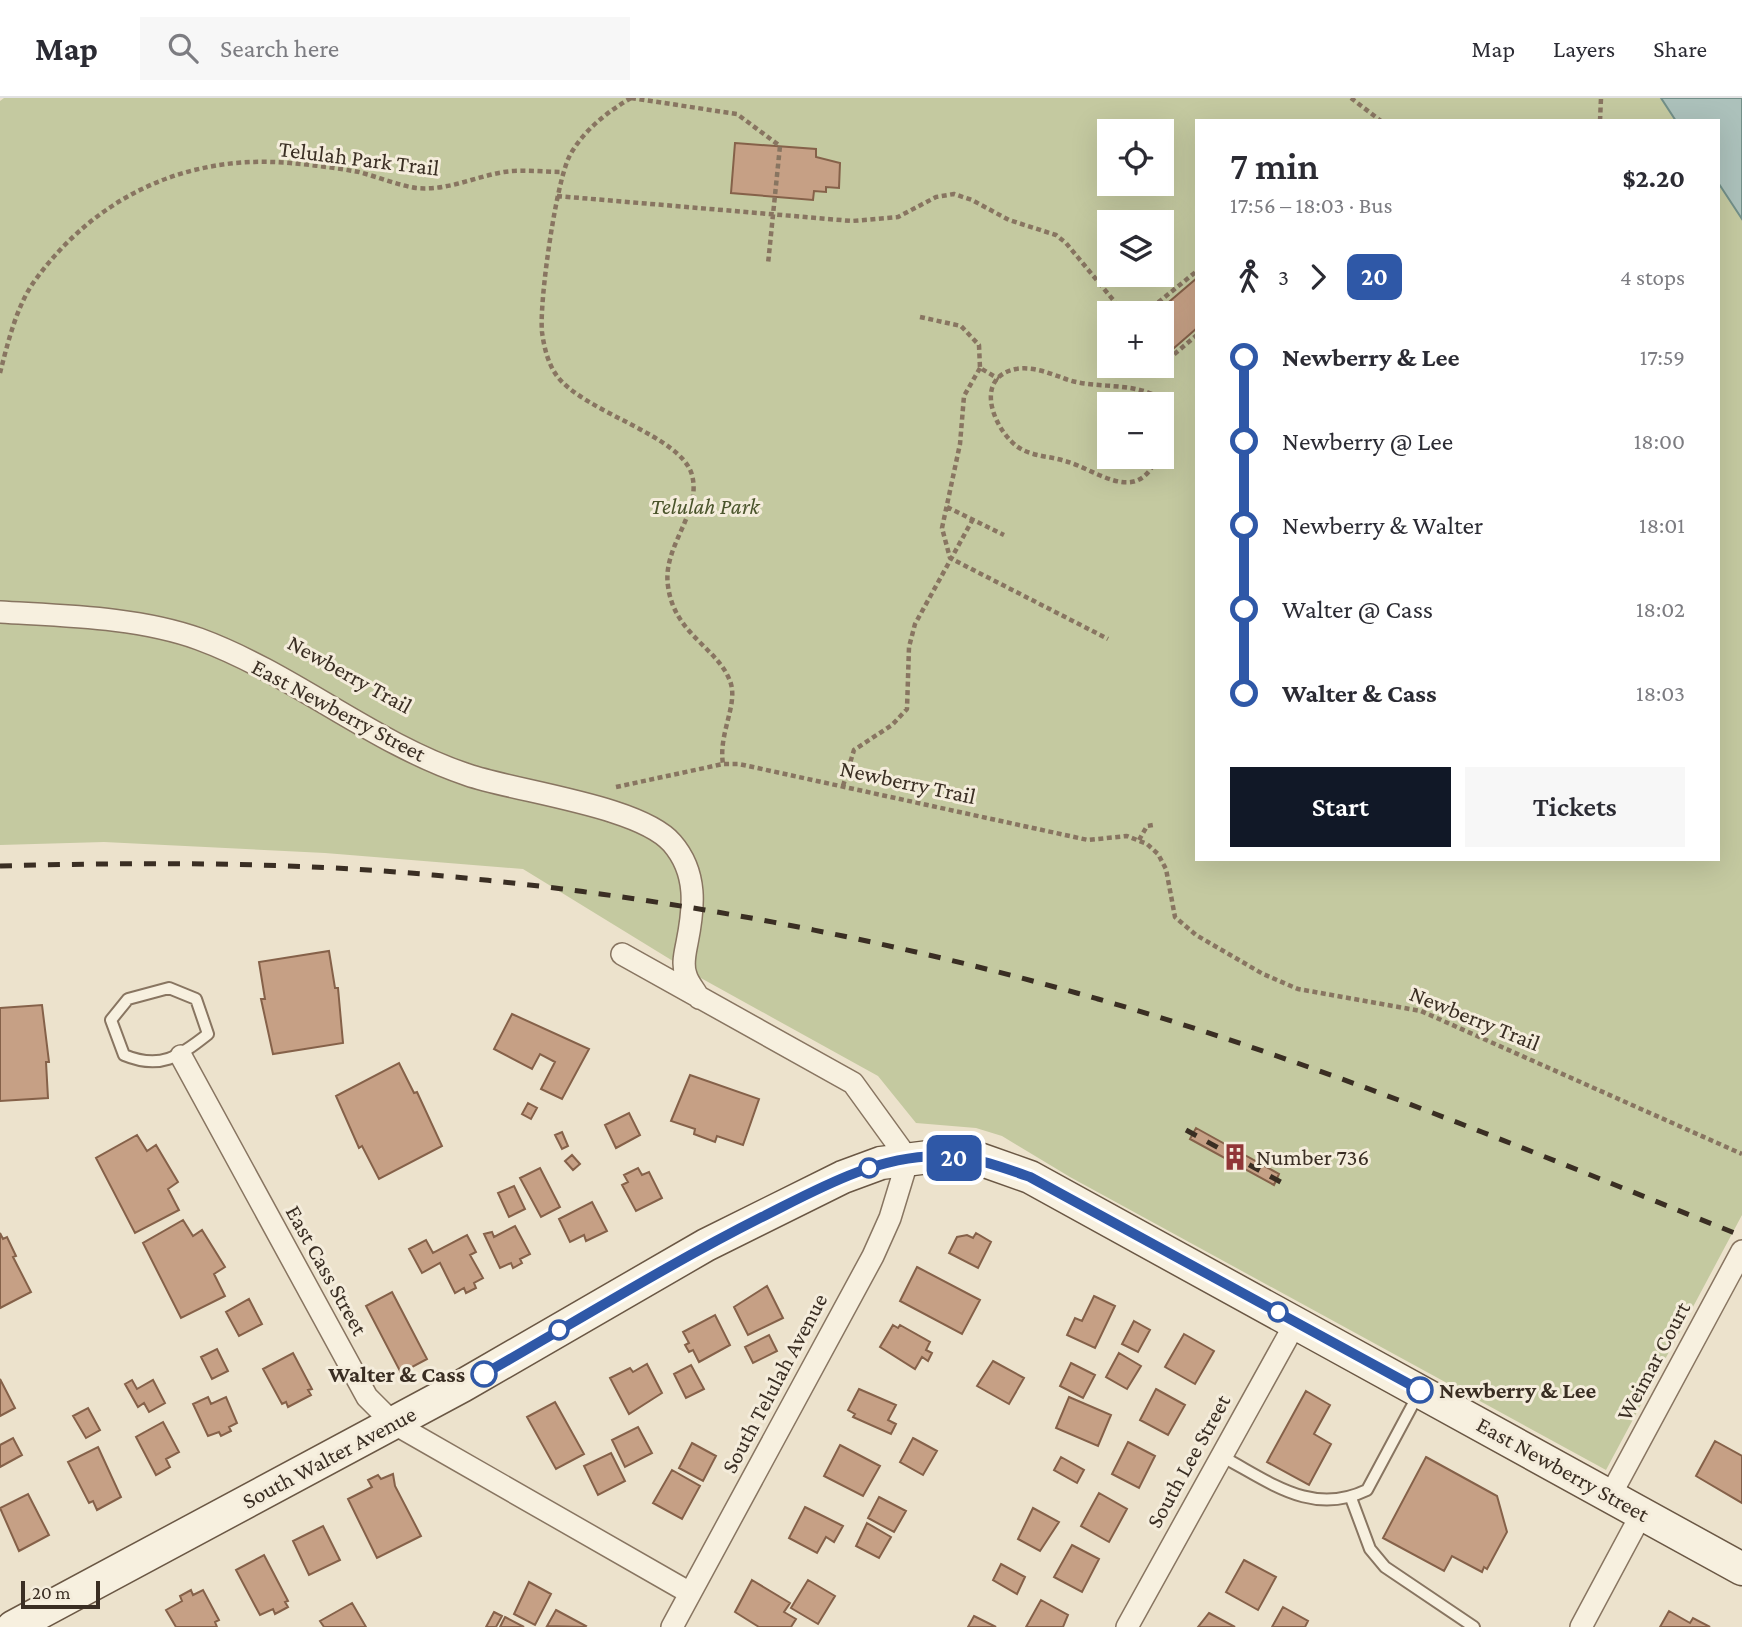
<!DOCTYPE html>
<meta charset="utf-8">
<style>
body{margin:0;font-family:"Crimson Pro",serif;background:#f7f7f7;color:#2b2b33;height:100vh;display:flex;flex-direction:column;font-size:26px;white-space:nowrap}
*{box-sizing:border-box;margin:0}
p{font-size:23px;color:#7c7c81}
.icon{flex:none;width:38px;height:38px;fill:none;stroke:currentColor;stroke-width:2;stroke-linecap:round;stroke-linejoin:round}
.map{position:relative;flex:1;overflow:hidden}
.panel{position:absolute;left:1195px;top:21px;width:525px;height:742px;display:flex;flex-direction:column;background:#fff;border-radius:0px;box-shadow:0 7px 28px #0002}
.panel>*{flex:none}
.badge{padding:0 14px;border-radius:10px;font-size:24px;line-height:46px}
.fabs{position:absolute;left:1097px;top:21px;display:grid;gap:14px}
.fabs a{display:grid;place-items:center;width:77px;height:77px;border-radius:0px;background:#fff;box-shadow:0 7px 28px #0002;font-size:35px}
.scale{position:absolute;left:21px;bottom:18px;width:79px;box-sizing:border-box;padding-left:7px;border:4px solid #3a2e23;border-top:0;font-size:19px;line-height:24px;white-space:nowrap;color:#3a2e23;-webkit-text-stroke:5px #f4ecdb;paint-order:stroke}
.map>.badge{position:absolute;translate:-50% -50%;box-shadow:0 0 0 4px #fff}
.legs{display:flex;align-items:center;gap:10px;height:77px;padding:0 35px;font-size:23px}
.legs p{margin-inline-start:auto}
.head{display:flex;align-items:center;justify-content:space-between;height:119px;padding:0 35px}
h1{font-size:38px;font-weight:600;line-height:52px}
.primary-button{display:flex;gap:14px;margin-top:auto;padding:14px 35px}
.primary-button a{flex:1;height:80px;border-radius:0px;background:#111827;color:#fff;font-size:28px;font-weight:600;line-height:80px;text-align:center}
.primary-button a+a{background:#f7f7f7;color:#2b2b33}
ul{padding:0 35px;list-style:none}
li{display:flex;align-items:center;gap:24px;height:84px;font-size:26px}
li i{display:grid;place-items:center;width:10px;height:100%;margin:0 9px;background:currentColor}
li i::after{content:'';width:18px;height:18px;margin:-9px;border:5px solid;border-radius:50%;background:#fff}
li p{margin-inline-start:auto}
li:first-child i{background:linear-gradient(#0000 50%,currentColor 0)}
li:last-child i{background:linear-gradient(currentColor 50%,#0000 0)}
header{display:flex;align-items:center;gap:42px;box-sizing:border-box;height:98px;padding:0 35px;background:#fff;border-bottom:2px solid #e1e1e2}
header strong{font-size:33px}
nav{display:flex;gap:38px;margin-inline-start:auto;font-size:24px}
.search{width:490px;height:63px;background:#f7f7f7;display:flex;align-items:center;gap:18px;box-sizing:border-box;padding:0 24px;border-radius:0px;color:#7c7c81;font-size:26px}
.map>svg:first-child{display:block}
.green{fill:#c4c9a0;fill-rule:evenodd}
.water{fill:#acc1bb;stroke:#728f88;stroke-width:2}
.building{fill:#c6a085;stroke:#856149;stroke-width:2}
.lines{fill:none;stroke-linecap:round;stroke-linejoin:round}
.service-casing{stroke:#887561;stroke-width:14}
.minor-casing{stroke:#887561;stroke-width:24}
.secondary-casing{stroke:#6a5744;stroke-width:35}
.path{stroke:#887561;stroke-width:4.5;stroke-dasharray:5 3.5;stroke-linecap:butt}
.service{stroke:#f7f0df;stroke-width:10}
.minor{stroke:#f7f0df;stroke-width:21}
.secondary{stroke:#f7f0df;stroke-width:32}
.rail{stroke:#3a2e23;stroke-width:5;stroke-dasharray:12 12;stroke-linecap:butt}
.line-1-casing{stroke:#fff;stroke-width:16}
.line-1{stroke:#2f58a7;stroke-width:10}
.stop-1-dot{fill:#fff;stroke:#2f58a7;stroke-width:3.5}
.labels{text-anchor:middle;stroke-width:6;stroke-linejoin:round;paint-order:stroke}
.street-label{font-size:23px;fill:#3a2e23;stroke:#f4ecdb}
.park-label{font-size:23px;font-style:italic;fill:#4a542b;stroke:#f4ecdb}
.poi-label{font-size:23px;fill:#3a2e23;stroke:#f4ecdb;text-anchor:start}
.stop-label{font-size:23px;font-weight:bold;fill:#3a2e23;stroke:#f4ecdb;text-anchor:end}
</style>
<header>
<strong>Map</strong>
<div class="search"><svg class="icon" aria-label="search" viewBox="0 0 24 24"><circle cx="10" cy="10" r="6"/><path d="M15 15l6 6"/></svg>Search here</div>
<nav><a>Map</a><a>Layers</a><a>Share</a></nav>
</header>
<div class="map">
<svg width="1742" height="1529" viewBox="0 0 1742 1529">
<rect width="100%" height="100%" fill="#ece2cc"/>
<path class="green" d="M 4,0 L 1661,0 L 1676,23 L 1197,23 L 1197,761 L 1718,761 L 1719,86 L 1742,121 L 1742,1117 L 1606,1372 L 1070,1079 L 1002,1038 L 976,1030 L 916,1025 L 878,978 L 699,879 L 523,771 L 325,755 L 104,744 L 0,747 L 0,3 ZM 1110,33 L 1162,33 L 1162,86 L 1110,86 ZM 1110,124 L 1162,124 L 1162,177 L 1110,177 ZM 1110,215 L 1162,215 L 1162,268 L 1110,268 ZM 1110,306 L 1162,306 L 1162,359 L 1110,359 Z"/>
<path class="water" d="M 1661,0 L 1742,0 L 1742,121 L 1719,86 L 1718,23 L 1676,23 Z"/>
<path class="building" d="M 735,45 L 816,51 L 816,59 L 840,65 L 839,90 L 826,89 L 826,94 L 814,93 L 813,102 L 731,95 Z
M 1197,180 L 1197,230 L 1166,257 L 1162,252 L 1162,215 L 1156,215 Z
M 329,853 L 335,890 L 338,890 L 343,945 L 273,956 L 261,901 L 265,901 L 259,864 Z
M 42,907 L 49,964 L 46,964 L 48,1000 L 0,1003 L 0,910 Z
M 512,916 L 589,951 L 562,1001 L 541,991 L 555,964 L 540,956 L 532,971 L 494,951 Z
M 399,965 L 414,995 L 417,994 L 442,1048 L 379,1081 L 362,1048 L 359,1050 L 336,998 Z
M 690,977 L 759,1001 L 743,1047 L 717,1038 L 715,1044 L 694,1036 L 695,1031 L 671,1023 Z
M 528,1005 L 537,1010 L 531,1021 L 522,1016 Z
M 629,1015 L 640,1037 L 616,1050 L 605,1027 Z
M 1196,1030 L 1279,1076 L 1274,1087 L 1190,1041 Z
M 562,1034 L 568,1048 L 562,1051 L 555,1037 Z
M 137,1037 L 147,1053 L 156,1047 L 178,1084 L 168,1091 L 179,1112 L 135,1135 L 96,1060 Z
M 572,1057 L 580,1066 L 573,1072 L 565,1063 Z
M 540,1070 L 560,1109 L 541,1119 L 520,1080 Z
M 638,1070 L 642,1077 L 649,1074 L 662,1100 L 636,1113 L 622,1087 L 628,1084 L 624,1077 Z
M 514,1088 L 525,1111 L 509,1119 L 498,1095 Z
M 592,1104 L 607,1133 L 586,1143 L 584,1137 L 570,1144 L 559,1121 Z
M 183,1122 L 193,1138 L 202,1132 L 225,1169 L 214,1176 L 225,1198 L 181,1220 L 143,1145 Z
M 515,1128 L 530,1156 L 520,1161 L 522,1165 L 513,1170 L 511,1165 L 500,1170 L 484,1136 L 492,1134 L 494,1139 Z
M 0,1135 L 3,1141 L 7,1139 L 16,1158 L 13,1159 L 31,1194 L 0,1210 Z
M 976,1135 L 991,1144 L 978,1170 L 949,1155 L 957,1139 L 967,1137 L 973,1140 Z
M 467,1137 L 476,1154 L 470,1157 L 483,1180 L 474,1185 L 476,1190 L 466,1195 L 464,1190 L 455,1195 L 440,1165 L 422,1175 L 409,1151 L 426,1142 L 433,1155 Z
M 917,1169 L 980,1202 L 962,1236 L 900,1203 Z
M 767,1188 L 783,1220 L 748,1237 L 734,1209 Z
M 392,1194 L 427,1261 L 401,1275 L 366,1208 Z
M 1094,1198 L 1115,1208 L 1095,1250 L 1067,1237 L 1075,1220 L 1082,1223 Z
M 249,1201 L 262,1226 L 239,1238 L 226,1214 Z
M 715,1217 L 730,1247 L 699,1264 L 693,1252 L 689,1254 L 685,1247 L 689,1245 L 683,1234 Z
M 1134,1223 L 1150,1232 L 1138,1254 L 1122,1246 Z
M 893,1227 L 898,1230 L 900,1227 L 930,1244 L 926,1252 L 932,1255 L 928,1263 L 922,1259 L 915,1271 L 880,1249 Z
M 1184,1236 L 1214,1253 L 1195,1286 L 1165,1269 Z
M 769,1237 L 777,1253 L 753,1265 L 745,1249 Z
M 217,1251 L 228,1273 L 212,1281 L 201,1259 Z
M 293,1255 L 312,1291 L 308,1292 L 311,1297 L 288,1309 L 286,1304 L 282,1306 L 263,1271 Z
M 1119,1255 L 1141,1268 L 1127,1291 L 1106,1279 Z
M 993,1263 L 1024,1280 L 1009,1306 L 977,1288 Z
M 1071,1265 L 1095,1277 L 1083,1300 L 1060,1288 Z
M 647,1266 L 662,1295 L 629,1316 L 610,1280 L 630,1270 L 633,1274 Z
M 691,1267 L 704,1291 L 686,1300 L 674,1276 Z
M 0,1281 L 15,1310 L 0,1318 Z
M 132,1282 L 137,1291 L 153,1282 L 165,1305 L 149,1314 L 144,1305 L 138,1309 L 125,1286 Z
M 859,1291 L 896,1307 L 888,1322 L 896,1326 L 891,1336 L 853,1319 L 855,1316 L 848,1312 Z
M 1156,1291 L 1185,1307 L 1168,1337 L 1140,1322 Z
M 1306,1293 L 1330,1307 L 1314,1336 L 1331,1346 L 1309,1387 L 1267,1364 Z
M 208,1299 L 211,1306 L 226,1299 L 237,1325 L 229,1329 L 231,1333 L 221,1338 L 219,1334 L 208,1338 L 193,1306 Z
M 1069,1299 L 1111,1317 L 1098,1348 L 1056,1330 Z
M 555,1304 L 584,1356 L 556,1371 L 527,1319 Z
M 88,1310 L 100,1332 L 86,1340 L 73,1318 Z
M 163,1324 L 179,1354 L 166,1361 L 170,1369 L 156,1377 L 136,1339 Z
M 638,1329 L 652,1355 L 625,1369 L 612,1342 Z
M 13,1340 L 22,1357 L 0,1369 L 0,1347 Z
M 913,1340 L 937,1353 L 923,1377 L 900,1364 Z
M 1715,1343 L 1742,1358 L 1742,1405 L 1696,1378 Z
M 1128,1344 L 1155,1358 L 1139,1390 L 1112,1376 Z
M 692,1345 L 716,1358 L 703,1383 L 679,1370 Z
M 840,1347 L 880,1368 L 863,1398 L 824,1378 Z
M 98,1349 L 121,1399 L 97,1412 L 93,1403 L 89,1405 L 68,1364 Z
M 611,1355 L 625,1383 L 598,1397 L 584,1368 Z
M 1061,1359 L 1084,1372 L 1077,1385 L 1054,1372 Z
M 1426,1359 L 1497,1398 L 1507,1434 L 1487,1471 L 1484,1469 L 1482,1474 L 1452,1458 L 1444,1473 L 1383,1440 Z
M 672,1372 L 700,1388 L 682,1421 L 653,1405 Z
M 393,1376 L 395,1388 L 421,1438 L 377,1460 L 348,1401 L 372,1389 L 368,1382 L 378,1377 L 381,1381 Z
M 1099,1395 L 1127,1411 L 1109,1444 L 1081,1428 Z
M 28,1396 L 49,1437 L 19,1453 L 0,1410 Z
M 879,1399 L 906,1413 L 894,1434 L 868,1420 Z
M 805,1409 L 843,1428 L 834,1444 L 826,1439 L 817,1455 L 789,1440 Z
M 1033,1410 L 1059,1424 L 1040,1453 L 1018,1441 Z
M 867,1425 L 891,1439 L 879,1460 L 856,1448 Z
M 323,1428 L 340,1462 L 309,1477 L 293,1443 Z
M 1072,1447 L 1099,1461 L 1082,1494 L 1054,1479 Z
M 264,1457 L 288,1503 L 285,1504 L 288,1509 L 275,1516 L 273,1511 L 260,1517 L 236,1472 Z
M 1244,1462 L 1276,1479 L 1258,1512 L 1226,1494 Z
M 1001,1466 L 1025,1479 L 1017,1496 L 993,1482 Z
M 752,1482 L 790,1505 L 784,1514 L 796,1521 L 791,1529 L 759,1529 L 735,1514 Z
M 808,1482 L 835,1498 L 818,1526 L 791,1510 Z
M 529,1484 L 551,1496 L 535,1527 L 514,1516 Z
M 191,1492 L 193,1497 L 203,1492 L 219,1522 L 215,1524 L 217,1529 L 176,1529 L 166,1512 L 182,1503 L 180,1498 Z
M 1041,1502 L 1068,1517 L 1063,1529 L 1026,1529 Z
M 352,1505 L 366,1529 L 324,1529 L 320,1523 Z
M 1283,1509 L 1308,1523 L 1305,1529 L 1272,1529 Z
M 556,1512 L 586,1528 L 585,1529 L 547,1528 Z
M 1669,1513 L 1690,1525 L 1693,1520 L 1710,1529 L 1660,1529 Z
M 494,1514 L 502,1518 L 496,1529 L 486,1529 Z
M 1209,1515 L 1235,1529 L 1198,1529 Z
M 974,1518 L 996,1529 L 968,1529 Z
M 505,1519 L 524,1529 L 500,1529 Z"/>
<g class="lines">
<defs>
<path id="service" d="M 169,890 L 196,901 L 208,936 C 179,959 160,972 124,957 L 111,922 L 128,901 Z
M 1221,1358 C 1269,1383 1311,1419 1367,1392 L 1419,1295
M 1351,1400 L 1370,1451 L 1385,1469 L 1474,1529"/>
<path id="minor" d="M 0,514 C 64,518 138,519 199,541 C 294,576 372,645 468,677 C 518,694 640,708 672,745 C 698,775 694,810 687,845 C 685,855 682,867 686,877 C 688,885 695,892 699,900
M 622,856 L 853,985 L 908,1061 L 890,1120 L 873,1158 L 672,1529
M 181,958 L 367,1299 L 393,1325 L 690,1495
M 1610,1398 L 1742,1153
M 1127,1529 L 1296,1224
M 1581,1529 L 1642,1415"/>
<path id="secondary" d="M 13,1529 L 462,1288 L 706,1147 L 843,1079 L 881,1065 L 937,1058 L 982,1062 L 1030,1079 L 1742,1471"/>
</defs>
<use href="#service" class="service-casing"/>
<use href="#minor" class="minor-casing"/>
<use href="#secondary" class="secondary-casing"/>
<path class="path" d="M 631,0 C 607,14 584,32 570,57 C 556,83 539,204 542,234 C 544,249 548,266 557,278 C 585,315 681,337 692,377 C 702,415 662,448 668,488 C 674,536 717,549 730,583 C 739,606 718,635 723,666
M 631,0 L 737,16 L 780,48 L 768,166
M 1351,0 L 1381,23
M 1600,23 L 1601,0
M 557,98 L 852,123 L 898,119 L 936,99 L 954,96 L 972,102 L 1009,122 L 1056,137 L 1066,145 L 1124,215
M 1145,215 L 1197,173
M 920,219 L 961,228 L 979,247 L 980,270 L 999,281
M 1162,260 L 1165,264 L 1197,237
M 980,270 L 964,298 L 960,346 L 942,430 L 950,460 L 1108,541
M 0,275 C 8,244 17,206 36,181 C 97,98 187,56 290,65 C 313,67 337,70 359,74 C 378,79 397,87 416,90 C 447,93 474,79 504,74 C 523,71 544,74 563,74
M 1157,359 C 1137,409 1096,371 1065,363 C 1046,357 1026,359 1011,343 C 991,323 976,279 1016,271 C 1032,268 1049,275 1063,280 C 1095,293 1139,281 1166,305 L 1168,316 L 1162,343
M 947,409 L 1004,437
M 843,688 L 854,652 L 892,627 L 907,611 L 909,549 L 915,526 L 973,421
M 616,689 L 723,666 L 739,666 L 1088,742 L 1127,738 L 1147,746 L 1158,756 L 1166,771 L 1175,819 L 1196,837 L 1263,876 L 1298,891 L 1421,913 L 1742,1056
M 1139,742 L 1147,728 L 1153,727"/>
<use href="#service" class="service"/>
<use href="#minor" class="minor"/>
<use href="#secondary" class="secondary"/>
<path class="rail" d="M 0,768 C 144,764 290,764 433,777 C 658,797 881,839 1098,901 C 1318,964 1530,1053 1742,1138
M 1186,1032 L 1286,1087"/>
</g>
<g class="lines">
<defs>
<path id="line-1" d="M 484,1276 C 577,1223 667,1167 762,1119 C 818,1091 873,1059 937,1058 C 969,1057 999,1068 1030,1079 L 1420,1292"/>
</defs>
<use href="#line-1" class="line-1-casing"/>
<use href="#line-1" class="line-1"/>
</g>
<defs>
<symbol id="building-bare" viewBox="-9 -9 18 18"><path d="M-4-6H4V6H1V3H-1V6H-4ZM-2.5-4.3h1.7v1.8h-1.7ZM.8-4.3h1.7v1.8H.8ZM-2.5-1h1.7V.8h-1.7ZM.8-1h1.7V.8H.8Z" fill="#913637" stroke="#f4ecdb" stroke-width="2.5" paint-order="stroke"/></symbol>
</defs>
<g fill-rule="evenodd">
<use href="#building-bare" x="1216" y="1040" width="38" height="38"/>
</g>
<g class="stop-1-dot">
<circle cx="869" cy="1070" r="9"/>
<circle cx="1278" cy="1214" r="9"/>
<circle cx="559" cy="1232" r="9"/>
<circle cx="484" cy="1276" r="12"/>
<circle cx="1420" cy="1292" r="12"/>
</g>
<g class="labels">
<g class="street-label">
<text transform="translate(359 60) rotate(7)" y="8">Telulah Park Trail</text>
<text transform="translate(350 576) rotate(29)" y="8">Newberry Trail</text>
<text transform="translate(339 612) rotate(28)" y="8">East Newberry Street</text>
<text transform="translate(908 684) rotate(12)" y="8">Newberry Trail</text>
<text transform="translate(1475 920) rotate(22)" y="8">Newberry Trail</text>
<text transform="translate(327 1172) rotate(61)" y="8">East Cass Street</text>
<text transform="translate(1653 1263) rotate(-62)" y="8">Weimar Court</text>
<text transform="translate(774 1285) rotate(-62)" y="8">South Telulah Avenue</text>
<text transform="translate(329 1359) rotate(-28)" y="8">South Walter Avenue</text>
<text transform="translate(1188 1363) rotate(-61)" y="8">South Lee Street</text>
<text transform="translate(1563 1371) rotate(29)" y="8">East Newberry Street</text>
</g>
<g class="park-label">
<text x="705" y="416">Telulah Park</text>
</g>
<g class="poi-label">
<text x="1256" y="1067">Number 736</text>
</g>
<g class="stop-label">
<text x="465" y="1284">Walter &amp; Cass</text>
<text x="1439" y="1300" text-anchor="start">Newberry &amp; Lee</text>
</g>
</g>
</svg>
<div class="fabs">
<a><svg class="icon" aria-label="locate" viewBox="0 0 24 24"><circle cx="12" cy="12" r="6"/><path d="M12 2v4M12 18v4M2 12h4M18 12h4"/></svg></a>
<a><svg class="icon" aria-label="layers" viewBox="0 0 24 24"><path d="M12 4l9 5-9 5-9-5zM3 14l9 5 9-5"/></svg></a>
<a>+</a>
<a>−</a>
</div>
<div class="scale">20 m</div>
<b class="badge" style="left:954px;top:1060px;background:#2f58a7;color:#fff">20</b>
<section class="panel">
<div class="head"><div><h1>7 min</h1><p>17:56 – 18:03 · Bus</p></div><b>$2.20</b></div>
<div class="legs"><svg class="icon" aria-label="walk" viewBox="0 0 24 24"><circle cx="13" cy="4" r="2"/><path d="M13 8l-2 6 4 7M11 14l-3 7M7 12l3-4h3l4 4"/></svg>3<svg class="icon" aria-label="forward" viewBox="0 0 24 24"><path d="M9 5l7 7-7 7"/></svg><b class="badge" style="background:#2f58a7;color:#fff">20</b><p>4 stops</p></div>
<ul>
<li><i style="color:#2f58a7"></i><b>Newberry &amp; Lee</b><p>17:59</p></li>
<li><i style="color:#2f58a7"></i><span>Newberry @ Lee</span><p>18:00</p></li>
<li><i style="color:#2f58a7"></i><span>Newberry &amp; Walter</span><p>18:01</p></li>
<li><i style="color:#2f58a7"></i><span>Walter @ Cass</span><p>18:02</p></li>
<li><i style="color:#2f58a7"></i><b>Walter &amp; Cass</b><p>18:03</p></li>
</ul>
<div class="primary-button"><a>Start</a><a>Tickets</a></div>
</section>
</div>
